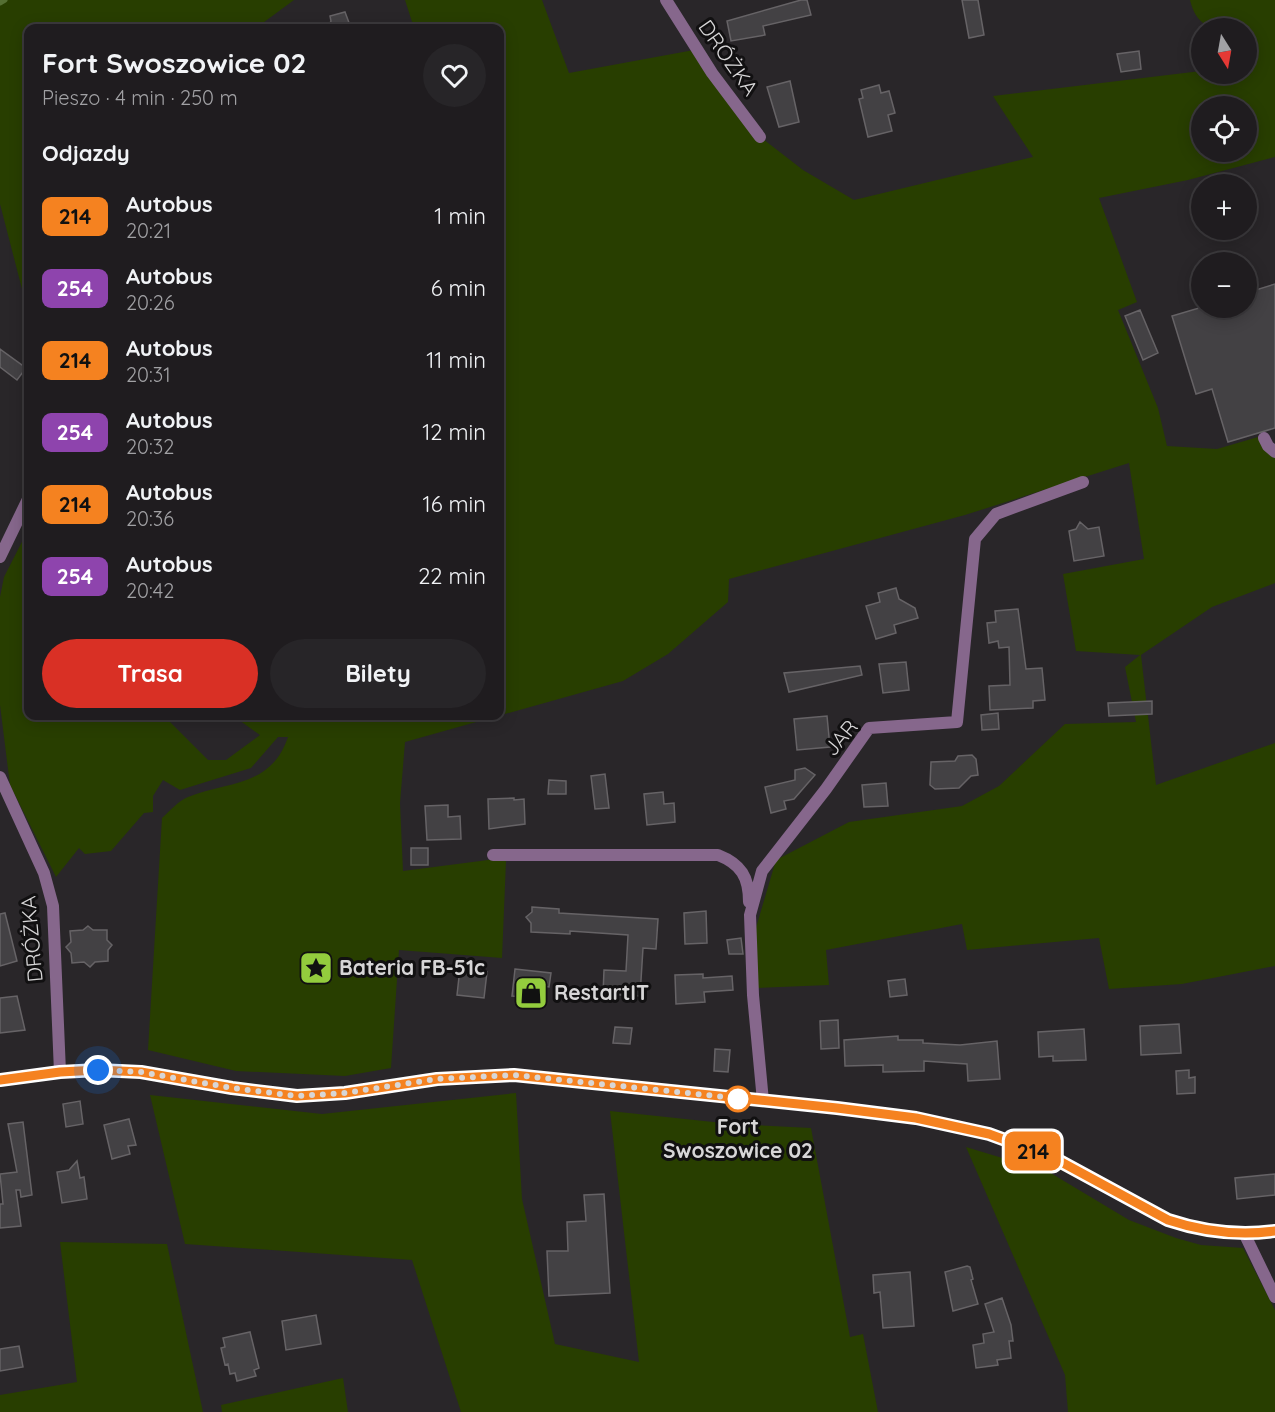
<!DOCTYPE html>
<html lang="pl">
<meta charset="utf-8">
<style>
body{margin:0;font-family:Quicksand,sans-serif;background:#272528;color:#f1f3f6;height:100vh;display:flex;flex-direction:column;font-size:22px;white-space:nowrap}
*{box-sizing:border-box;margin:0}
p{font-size:20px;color:#a1a1a4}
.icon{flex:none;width:33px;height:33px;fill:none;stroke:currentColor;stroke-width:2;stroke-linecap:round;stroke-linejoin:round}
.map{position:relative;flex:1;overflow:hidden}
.details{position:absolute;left:24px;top:24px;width:480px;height:696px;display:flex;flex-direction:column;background:#1f1c1f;border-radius:12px;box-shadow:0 3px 15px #0003,0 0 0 2px #3c3a3d}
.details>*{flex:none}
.badge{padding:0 12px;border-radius:9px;font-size:21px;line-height:39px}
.needle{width:39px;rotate:169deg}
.tools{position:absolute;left:1191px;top:18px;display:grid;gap:12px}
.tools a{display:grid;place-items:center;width:66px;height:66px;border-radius:50%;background:#1f1c1f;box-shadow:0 3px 15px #0003,0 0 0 2px #3c3a3d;font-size:30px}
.you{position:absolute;width:30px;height:30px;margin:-15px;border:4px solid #fff;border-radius:50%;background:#1a73e8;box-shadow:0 0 0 9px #1a73e833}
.map>.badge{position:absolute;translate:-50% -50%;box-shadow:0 0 0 3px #fff}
h2{padding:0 18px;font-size:22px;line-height:54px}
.round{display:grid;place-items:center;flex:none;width:63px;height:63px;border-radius:32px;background:#272528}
.overview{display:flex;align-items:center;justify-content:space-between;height:102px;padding:0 18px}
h1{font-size:28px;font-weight:700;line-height:45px}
.cta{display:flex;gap:12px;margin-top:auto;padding:12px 18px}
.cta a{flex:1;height:69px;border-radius:36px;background:#d93025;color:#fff;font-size:24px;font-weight:700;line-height:69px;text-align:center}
.cta a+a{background:#272528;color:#f1f3f6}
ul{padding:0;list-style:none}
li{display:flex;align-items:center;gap:18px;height:72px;padding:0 18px}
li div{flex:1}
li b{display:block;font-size:22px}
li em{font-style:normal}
li .badge{min-width:66px;font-weight:700;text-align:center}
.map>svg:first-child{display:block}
.green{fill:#283e00;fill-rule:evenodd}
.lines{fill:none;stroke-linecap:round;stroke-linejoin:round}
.stream{stroke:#556f33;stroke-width:5}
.building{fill:#434144;stroke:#666366;stroke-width:1.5}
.minor{stroke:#86678c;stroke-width:12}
.tertiary{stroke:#86678c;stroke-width:12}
.line-casing{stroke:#fff;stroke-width:14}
.line{stroke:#f58220;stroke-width:9}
.walk{stroke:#d7d6d7;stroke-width:6;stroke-dasharray:0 10.8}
.stop-dot{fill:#fff;stroke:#f58220;stroke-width:3}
.labels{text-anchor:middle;stroke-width:6;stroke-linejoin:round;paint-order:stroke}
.street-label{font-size:21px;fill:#d7d6d7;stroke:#111011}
.poi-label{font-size:21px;font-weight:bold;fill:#d7d6d7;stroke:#111011;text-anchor:start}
.stop-label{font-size:21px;font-weight:bold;fill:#d7d6d7;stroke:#111011}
</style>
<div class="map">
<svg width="1275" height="1412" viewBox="0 0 1275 1412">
<rect width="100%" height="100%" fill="#292629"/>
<path class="green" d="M 0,0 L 294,0 L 256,28 L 28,28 L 28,312 L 0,204 Z
M 405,0 L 542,0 L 569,73 L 694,50 L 763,139 L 803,170 L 854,200 L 1033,157 L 993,96 L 1201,71 L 1202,74 L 1246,74 L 1246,28 C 1218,28 1198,33 1190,0 L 1275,0 L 1275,157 L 1188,180 L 1099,198 L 1137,302 L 1118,310 L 1158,408 L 1167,446 L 1217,449 L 1258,437 L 1275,458 L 1275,583 L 1212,607 L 1141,655 L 1156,785 L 1275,743 L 1275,966 L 1182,984 L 1109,989 L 1099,938 L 967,950 L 962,924 L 826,950 L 829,985 L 758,988 L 755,931 L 776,860 L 849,822 L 962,806 L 999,786 L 1065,724 L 1136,722 L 1125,667 L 1140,655 L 1076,651 L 1063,574 L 1144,559 L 1129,463 L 965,515 L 729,579 L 728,602 L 668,654 L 623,681 L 405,742 L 400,803 L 403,871 L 488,860 L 506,861 L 502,958 L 399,950 L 391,1068 L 345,1076 L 236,1071 L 148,1050 L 162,818 C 170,811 178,801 188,797 C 229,781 271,787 288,737 L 278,737 L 251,768 L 180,790 L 163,780 L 153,796 L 153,812 L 144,813 L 111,851 L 85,854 L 79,848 L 56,877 L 10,785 L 0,705 L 0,597 L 4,577 L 28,530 L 28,716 L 164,716 L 208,760 L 226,760 L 260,735 L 239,720 L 238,716 L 500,716 L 500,28 L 414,28 ZM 1202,106 L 1246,106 L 1246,152 L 1202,152 Z
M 516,1093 L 522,1199 L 555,1344 L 639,1362 L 610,1111 L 732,1124 L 811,1128 L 850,1337 L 863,1334 L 878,1412 L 461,1412 L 412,1260 L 185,1244 L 150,1095 L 322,1114 Z
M 966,1147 L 1049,1172 L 1129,1220 L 1176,1238 L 1201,1245 L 1243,1248 L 1275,1310 L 1275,1412 L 1068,1412 L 1065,1375 Z
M 60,1242 L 167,1244 L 203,1412 L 0,1412 L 0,1395 L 77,1382 Z
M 343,1378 L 348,1412 L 222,1412 L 221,1405 Z"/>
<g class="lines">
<path class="stream" d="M 0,3 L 5,0"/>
</g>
<path class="building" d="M 801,0 L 807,0 L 811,15 L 763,26 L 765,35 L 731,41 L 727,21 Z
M 962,0 L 978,0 L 984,35 L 969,38 Z
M 345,12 L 351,28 L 327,28 L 331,21 L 330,16 Z
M 1139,51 L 1141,69 L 1121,72 L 1117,54 Z
M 790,81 L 799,122 L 779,127 L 767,87 Z
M 879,85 L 881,93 L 889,91 L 895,113 L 888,115 L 892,131 L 868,137 L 859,99 L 863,98 L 861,90 Z
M 1275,284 L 1275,428 L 1228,442 L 1212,389 L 1196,394 L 1172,316 L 1199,308 L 1246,308 L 1246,293 Z
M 1140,310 L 1158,353 L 1143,360 L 1125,316 Z
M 0,349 L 26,368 L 17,380 L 0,367 Z
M 1080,522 L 1088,529 L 1099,527 L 1104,556 L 1074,561 L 1069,531 L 1076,529 Z
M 896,588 L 899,599 L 915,608 L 918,618 L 894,625 L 896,633 L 876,639 L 866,606 L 880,602 L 878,593 Z
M 1018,609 L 1026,669 L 1042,668 L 1045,700 L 1033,701 L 1033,708 L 990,710 L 989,686 L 1010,685 L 1009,647 L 999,648 L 998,641 L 989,643 L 987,623 L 996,622 L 995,611 Z
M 906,662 L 909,690 L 883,693 L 879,664 Z
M 860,666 L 862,675 L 789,692 L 784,673 Z
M 1152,701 L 1152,714 L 1109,716 L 1108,703 Z
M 998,713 L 999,729 L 982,730 L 981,715 Z
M 827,716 L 830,747 L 797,750 L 794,719 Z
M 972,755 L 976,759 L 978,775 L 971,776 L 959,788 L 935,789 L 930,785 L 931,762 L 955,761 L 958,756 Z
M 805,768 L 815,775 L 794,799 L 784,801 L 786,809 L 771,813 L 765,787 L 795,780 L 795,770 Z
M 605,774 L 609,808 L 595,809 L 591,776 Z
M 549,780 L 566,781 L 566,794 L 548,794 Z
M 886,783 L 888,806 L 864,807 L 862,785 Z
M 663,792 L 664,804 L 674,803 L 675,822 L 647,825 L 644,794 Z
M 514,798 L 514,800 L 524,799 L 525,824 L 489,829 L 488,799 Z
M 448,805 L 448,817 L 460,816 L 461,839 L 427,840 L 425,806 Z
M 411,848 L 428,848 L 428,865 L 411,865 Z
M 532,907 L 559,909 L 559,913 L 658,919 L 656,949 L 643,948 L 640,996 L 603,994 L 604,970 L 626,971 L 628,935 L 570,931 L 570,934 L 531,932 L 531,923 L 526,917 L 532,912 Z
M 706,911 L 707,943 L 685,944 L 684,913 Z
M 5,913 L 17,961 L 0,966 L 0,914 Z
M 88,926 L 93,930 L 107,930 L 107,940 L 112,945 L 108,950 L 108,961 L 95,962 L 90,967 L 84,962 L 72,963 L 71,953 L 66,947 L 71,942 L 70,931 L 83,930 Z
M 741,938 L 743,954 L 729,954 L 727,940 Z
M 460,968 L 487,972 L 484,998 L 457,995 Z
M 515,969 L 551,973 L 549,987 L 542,986 L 540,998 L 512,996 Z
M 703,974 L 703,978 L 732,976 L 733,990 L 704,992 L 705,1002 L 676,1004 L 675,975 Z
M 905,979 L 907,995 L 890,997 L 888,981 Z
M 17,996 L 25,1030 L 0,1033 L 0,998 Z
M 838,1020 L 839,1048 L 821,1049 L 820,1021 Z
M 1179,1024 L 1181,1053 L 1141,1055 L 1140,1026 Z
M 615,1027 L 632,1028 L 630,1044 L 613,1043 Z
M 1084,1029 L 1086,1060 L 1053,1061 L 1053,1056 L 1039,1057 L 1038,1032 Z
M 898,1036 L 898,1040 L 923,1040 L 923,1043 L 960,1045 L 997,1041 L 1000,1079 L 968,1081 L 967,1064 L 952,1063 L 924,1061 L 924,1071 L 883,1072 L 883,1065 L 845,1066 L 844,1040 Z
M 715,1049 L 730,1050 L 728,1072 L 714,1071 Z
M 1189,1070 L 1189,1078 L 1195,1077 L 1195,1093 L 1177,1094 L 1176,1071 Z
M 80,1101 L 83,1124 L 66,1127 L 63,1104 Z
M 129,1119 L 136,1145 L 128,1146 L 130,1154 L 112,1159 L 104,1125 Z
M 23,1122 L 32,1195 L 21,1197 L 20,1190 L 16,1190 L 21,1226 L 0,1228 L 0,1204 L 3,1204 L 0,1174 L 17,1172 L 8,1124 Z
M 77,1161 L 80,1178 L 84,1177 L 87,1199 L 62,1203 L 57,1172 L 69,1170 Z
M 1275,1174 L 1275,1195 L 1237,1199 L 1235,1178 Z
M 604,1194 L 610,1293 L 549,1296 L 547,1251 L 568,1251 L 567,1222 L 586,1221 L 584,1195 Z
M 967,1266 L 970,1267 L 973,1279 L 971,1280 L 978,1304 L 953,1311 L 945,1272 Z
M 910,1272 L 914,1326 L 883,1328 L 880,1292 L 874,1293 L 873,1275 Z
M 1002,1298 L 1011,1325 L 1013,1341 L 1009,1341 L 1011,1358 L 997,1360 L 998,1365 L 976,1368 L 973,1345 L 984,1343 L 983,1334 L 994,1332 L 985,1304 Z
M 316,1315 L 321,1344 L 286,1350 L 282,1321 Z
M 250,1332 L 259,1368 L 254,1370 L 256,1376 L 237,1381 L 235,1373 L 230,1374 L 228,1364 L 225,1365 L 221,1348 L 225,1347 L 223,1338 Z
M 19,1346 L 23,1367 L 0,1371 L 0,1349 Z"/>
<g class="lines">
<path class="minor" d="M 666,0 L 712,73 L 760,137
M 1264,438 L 1268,446 L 1275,452
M 0,557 L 28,499
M 0,777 L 44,873 L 53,906 L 60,1072
M 493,855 L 718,855 C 741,864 749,877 749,902
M 763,1101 L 753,995 L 750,915 L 762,871 L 826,789 L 869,728 L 957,722 L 975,539 L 996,514 L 1083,482
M 1245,1235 L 1275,1297"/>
<path class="tertiary" d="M 0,1080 L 60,1072 L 98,1070 L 141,1072 L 232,1088 L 297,1096 L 345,1093 L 437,1079 L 514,1075 L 837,1108 L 916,1118 L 989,1134 L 1052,1157 L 1168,1220 C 1204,1232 1237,1236 1275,1231"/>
</g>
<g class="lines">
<defs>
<path id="line" d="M 0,1080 L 60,1072 L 98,1070 L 141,1072 L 232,1088 L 297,1096 L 345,1093 L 437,1079 L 514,1075 L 837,1108 L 916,1118 L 989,1134 L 1052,1157 L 1168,1220 C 1204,1232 1237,1236 1275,1231"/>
</defs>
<use href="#line" class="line-casing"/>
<use href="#line" class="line"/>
<path class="walk" d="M 98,1070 L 141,1072 L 232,1088 L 297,1096 L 345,1093 L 437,1079 L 514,1075 L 745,1099 L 738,1099"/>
</g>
<defs>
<symbol id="sight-square" viewBox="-11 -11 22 22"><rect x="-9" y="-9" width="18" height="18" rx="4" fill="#93cc3d" stroke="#111011"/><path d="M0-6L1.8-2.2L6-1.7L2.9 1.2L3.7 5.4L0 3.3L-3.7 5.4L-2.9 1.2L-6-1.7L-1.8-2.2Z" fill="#111"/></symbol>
<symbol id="shop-square" viewBox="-11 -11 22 22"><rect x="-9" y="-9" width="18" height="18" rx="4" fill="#93cc3d" stroke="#111011"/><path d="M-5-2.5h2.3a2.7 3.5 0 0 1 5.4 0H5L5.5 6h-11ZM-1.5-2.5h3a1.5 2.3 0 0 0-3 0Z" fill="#111"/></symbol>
</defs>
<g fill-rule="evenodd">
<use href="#sight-square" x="297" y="949" width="38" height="38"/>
<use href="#shop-square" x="512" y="974" width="38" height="38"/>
</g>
<circle class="stop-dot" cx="738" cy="1099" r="12"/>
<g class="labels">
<g class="street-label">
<text transform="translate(728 58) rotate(55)" y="7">DRÓŻKA</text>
<text transform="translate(841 738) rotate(-50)" y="7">JAR</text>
<text transform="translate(32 939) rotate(-95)" y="7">DRÓŻKA</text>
</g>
<g class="poi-label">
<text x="339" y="975">Bateria FB-51c</text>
<text x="554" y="1000">RestartIT</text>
</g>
<g class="stop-label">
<text x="738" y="1134">Fort<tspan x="738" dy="24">Swoszowice 02</tspan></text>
</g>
</g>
</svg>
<div class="tools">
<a><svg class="needle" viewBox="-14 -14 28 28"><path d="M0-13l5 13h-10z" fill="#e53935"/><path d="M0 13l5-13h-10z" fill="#a1a1a4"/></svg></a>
<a><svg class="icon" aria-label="locate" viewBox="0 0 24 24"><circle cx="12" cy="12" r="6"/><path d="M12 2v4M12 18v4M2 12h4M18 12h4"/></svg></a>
<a>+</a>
<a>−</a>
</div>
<div class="you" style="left:98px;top:1070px"></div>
<b class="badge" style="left:1033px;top:1151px;background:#f58220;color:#111">214</b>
<section class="details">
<div class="overview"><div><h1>Fort Swoszowice 02</h1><p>Pieszo · 4 min · 250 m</p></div><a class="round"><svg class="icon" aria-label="heart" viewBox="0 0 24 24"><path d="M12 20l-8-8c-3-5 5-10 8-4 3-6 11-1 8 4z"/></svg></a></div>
<h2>Odjazdy</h2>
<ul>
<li><span class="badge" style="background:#f58220;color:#111">214</span><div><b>Autobus</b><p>20:21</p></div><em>1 min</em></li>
<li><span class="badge" style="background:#8e44ad;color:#fff">254</span><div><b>Autobus</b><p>20:26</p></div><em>6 min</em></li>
<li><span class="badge" style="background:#f58220;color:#111">214</span><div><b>Autobus</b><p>20:31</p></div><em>11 min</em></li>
<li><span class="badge" style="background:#8e44ad;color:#fff">254</span><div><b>Autobus</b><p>20:32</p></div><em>12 min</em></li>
<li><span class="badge" style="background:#f58220;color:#111">214</span><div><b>Autobus</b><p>20:36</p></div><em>16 min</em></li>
<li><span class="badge" style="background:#8e44ad;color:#fff">254</span><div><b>Autobus</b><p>20:42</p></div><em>22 min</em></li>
</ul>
<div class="cta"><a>Trasa</a><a>Bilety</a></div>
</section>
</div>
